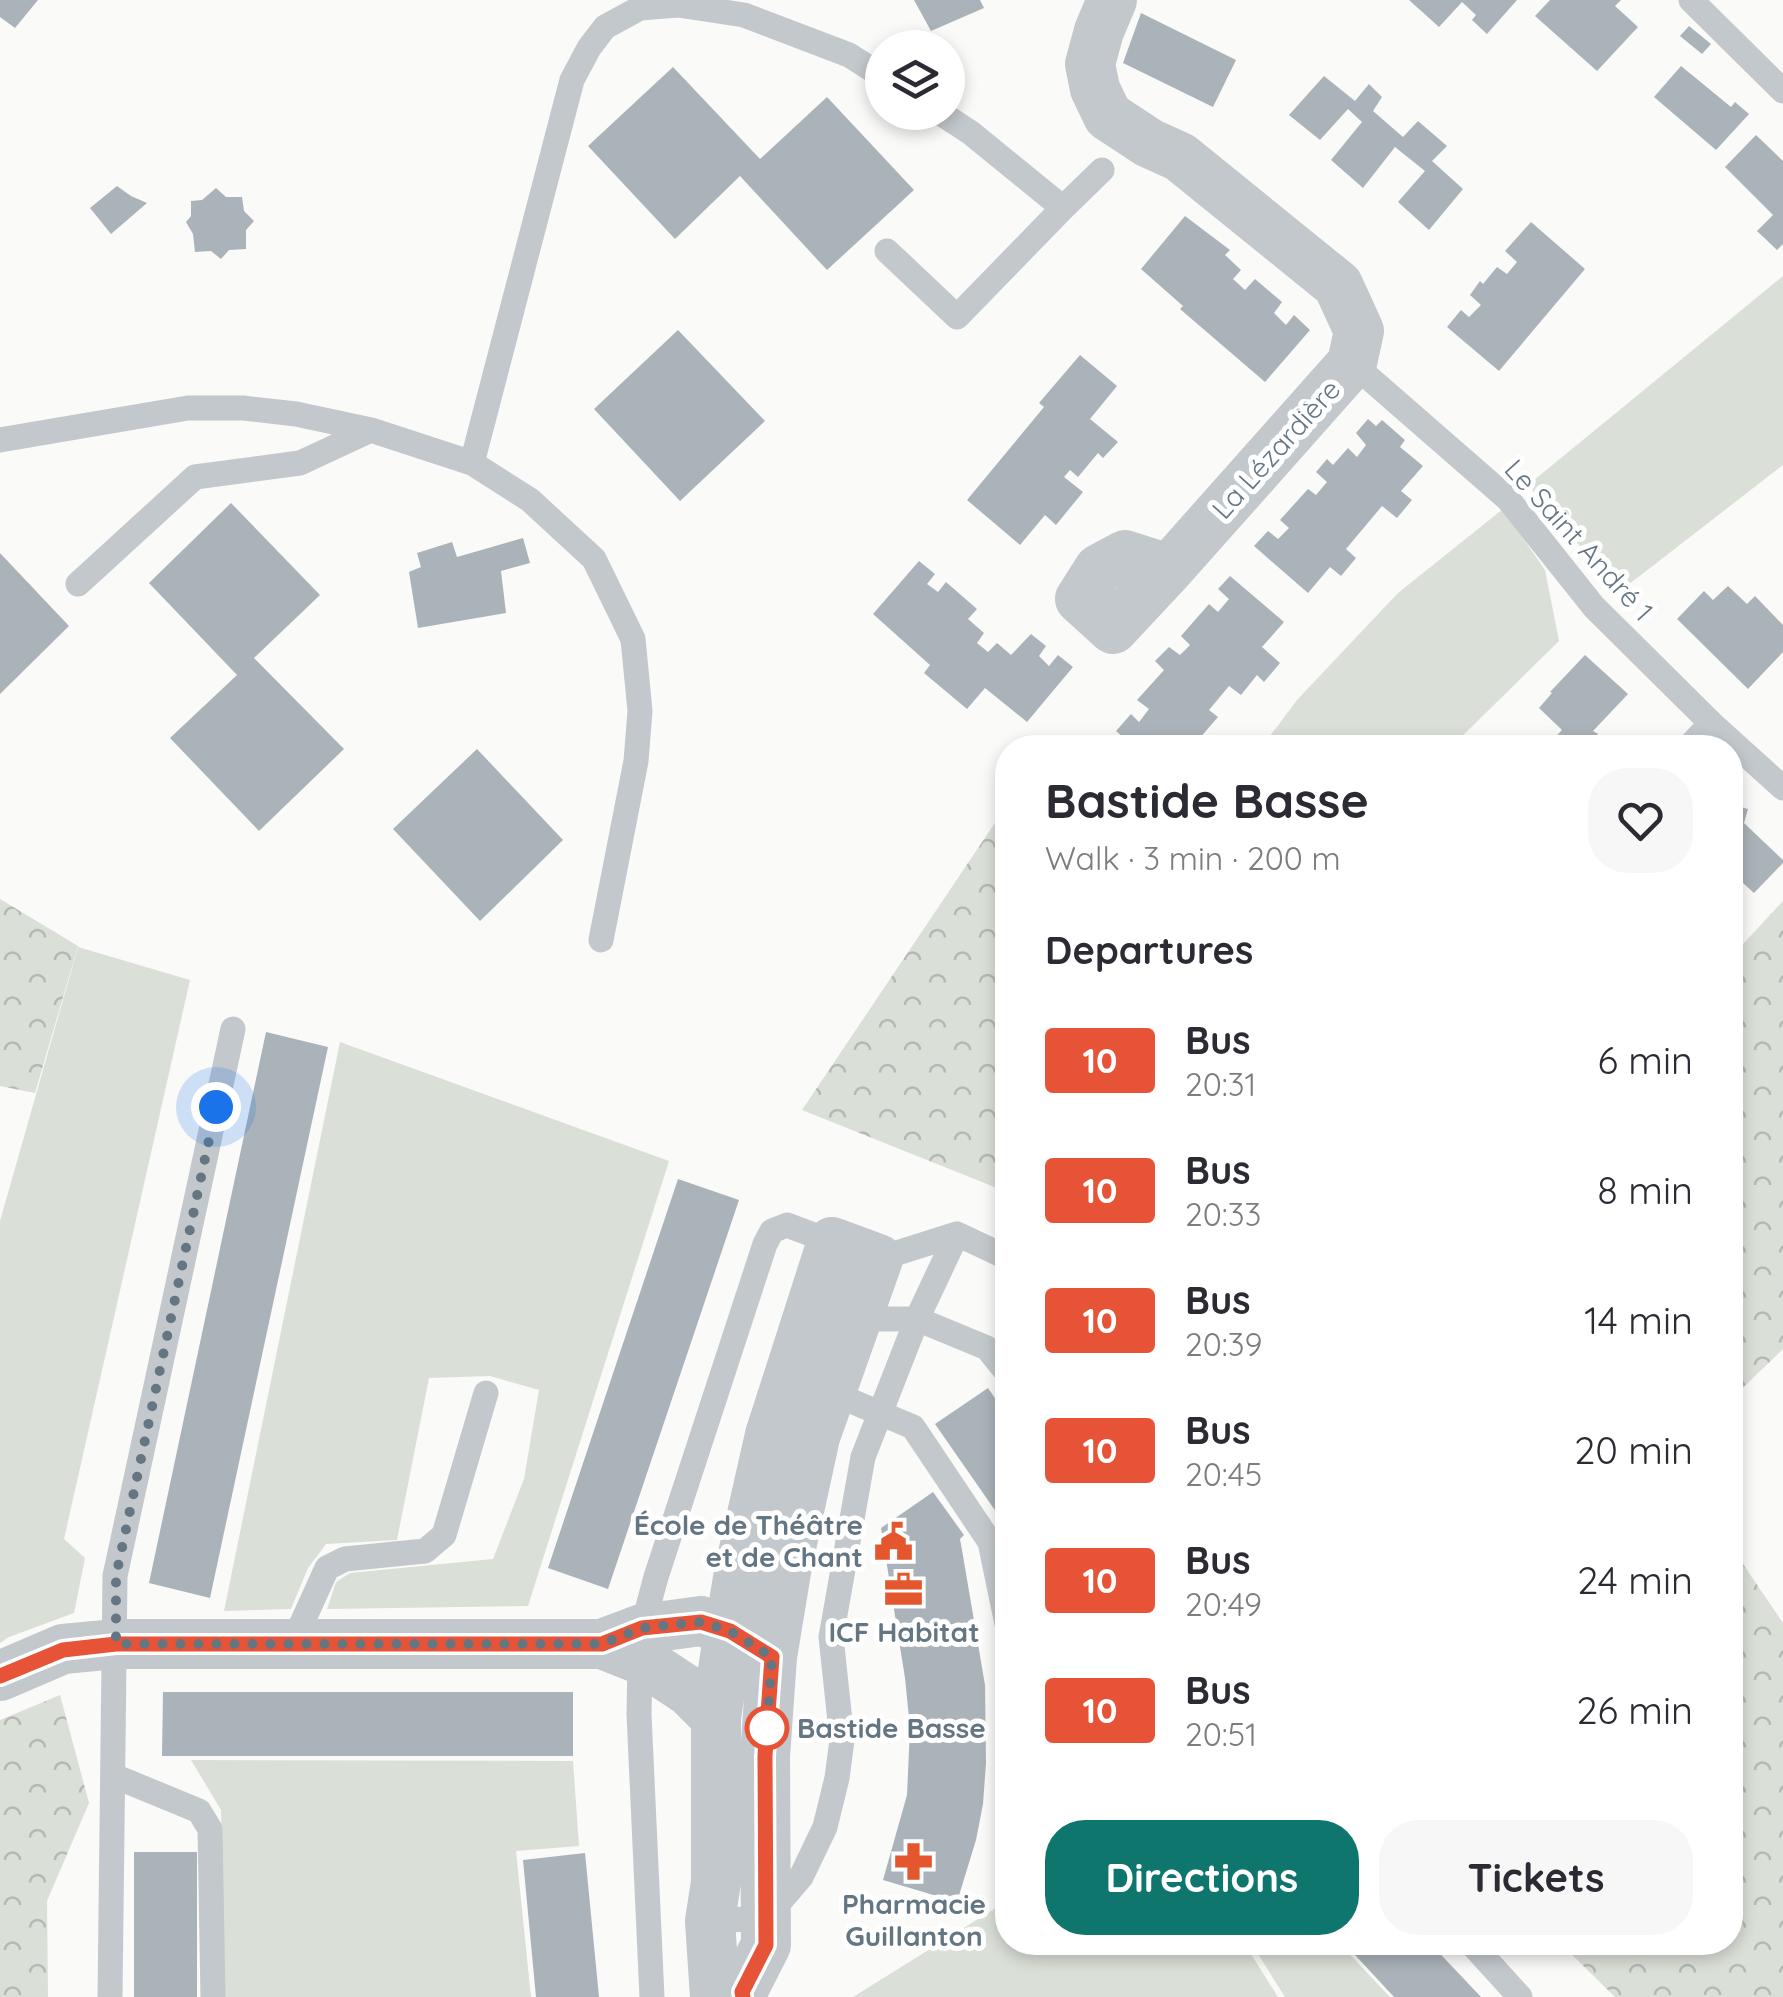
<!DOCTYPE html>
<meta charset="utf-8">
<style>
body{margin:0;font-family:Quicksand,sans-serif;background:#f7f7f7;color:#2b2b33;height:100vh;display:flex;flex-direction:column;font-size:38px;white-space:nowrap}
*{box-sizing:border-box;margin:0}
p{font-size:32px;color:#7c7c81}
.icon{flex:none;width:55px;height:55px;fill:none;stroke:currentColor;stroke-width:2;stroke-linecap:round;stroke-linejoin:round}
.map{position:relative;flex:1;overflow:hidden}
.details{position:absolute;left:995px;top:735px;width:748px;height:1220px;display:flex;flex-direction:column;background:#fff;border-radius:40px;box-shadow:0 5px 15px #0003}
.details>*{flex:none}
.badge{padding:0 20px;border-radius:8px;font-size:35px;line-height:65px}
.fabs{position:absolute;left:865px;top:30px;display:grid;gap:20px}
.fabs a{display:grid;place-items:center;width:100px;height:100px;border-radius:50%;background:#fff;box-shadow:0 5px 15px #0003;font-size:50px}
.you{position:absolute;width:50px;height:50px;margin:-25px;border:8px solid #fff;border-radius:50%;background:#1a73e8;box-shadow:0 0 0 15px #1a73e833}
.map>.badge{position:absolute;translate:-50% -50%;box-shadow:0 0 0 5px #fff}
h2{padding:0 50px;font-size:38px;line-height:90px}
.round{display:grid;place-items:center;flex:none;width:105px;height:105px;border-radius:40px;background:#f7f7f7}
.summary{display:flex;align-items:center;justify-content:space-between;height:170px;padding:0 50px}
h1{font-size:48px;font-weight:700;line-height:75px}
.action{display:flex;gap:20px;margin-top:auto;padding:20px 50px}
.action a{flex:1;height:115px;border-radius:40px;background:#0f766e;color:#fff;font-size:40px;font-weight:700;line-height:115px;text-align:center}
.action a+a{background:#f7f7f7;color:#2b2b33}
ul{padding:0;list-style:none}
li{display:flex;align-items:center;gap:30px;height:130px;padding:0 50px}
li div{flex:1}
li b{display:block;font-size:38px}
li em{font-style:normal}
li .badge{min-width:110px;font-weight:700;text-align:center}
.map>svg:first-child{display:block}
.green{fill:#dadfd7}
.forest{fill:url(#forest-crowns)}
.building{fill:#aab3b9}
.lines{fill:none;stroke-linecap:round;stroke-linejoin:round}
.lane{stroke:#c3c8cc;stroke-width:25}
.street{stroke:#c3c8cc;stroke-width:50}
.line-casing{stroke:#fff;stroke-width:22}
.line{stroke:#e75337;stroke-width:15}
.walk{stroke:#657683;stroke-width:10;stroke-dasharray:0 18}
.stop-dot{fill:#fff;stroke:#e75337;stroke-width:5}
.labels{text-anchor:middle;stroke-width:10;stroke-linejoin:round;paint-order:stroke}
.street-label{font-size:28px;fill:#657683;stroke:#fff}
.poi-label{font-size:28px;font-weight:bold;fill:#657683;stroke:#fff}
.stop-label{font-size:28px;font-weight:bold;fill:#657683;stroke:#fff;text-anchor:start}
</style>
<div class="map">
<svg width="1783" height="1997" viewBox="0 0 1783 1997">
<defs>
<pattern id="forest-crowns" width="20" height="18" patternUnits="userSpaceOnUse" patternTransform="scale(2.5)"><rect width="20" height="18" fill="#dadfd7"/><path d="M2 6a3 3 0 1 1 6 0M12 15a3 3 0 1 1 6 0" fill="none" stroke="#b4b9b4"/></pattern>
</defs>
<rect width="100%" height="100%" fill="#fafaf8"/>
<path class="green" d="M 1783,276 L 1783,465 L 1619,592 L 1528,485 Z
M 1503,509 L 1545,570 L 1559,641 L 1451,747 L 1261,748 L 1297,700 L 1398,593 Z
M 78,947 L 190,980 L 64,1539 L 85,1558 L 74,1613 L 9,1637 L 0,1643 L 0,1221 Z
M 340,1042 L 669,1161 L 528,1606 L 327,1609 L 336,1582 L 350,1573 L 493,1559 L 524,1479 L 539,1390 L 490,1376 L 429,1378 L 397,1540 L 326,1544 L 308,1568 L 291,1609 L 224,1611 Z
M 191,1760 L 573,1761 L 579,1846 L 516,1851 L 531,1997 L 225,1997 L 221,1810 Z
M 1007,1901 L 1008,1942 L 1244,1943 L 1278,1997 L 853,1997 Z
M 1251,1943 L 1339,1943 L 1390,1997 L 1285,1997 Z"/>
<path class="forest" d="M 1007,805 L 1007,1192 L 802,1110 Z
M 0,899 L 78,946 L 35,1093 L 0,1086 Z
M 1783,901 L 1783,1349 L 1730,1400 L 1730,958 Z
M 1730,1545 L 1783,1623 L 1783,1997 L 1615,1997 L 1560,1943 L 1730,1942 Z
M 60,1695 L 89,1803 L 47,1901 L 48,1997 L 0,1997 L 0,1720 Z"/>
<path class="building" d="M 0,0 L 38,0 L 15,28 L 0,17 Z
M 914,0 L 980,0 L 984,8 L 931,31 Z
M 1409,0 L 1517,0 L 1487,34 L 1472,20 L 1476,15 L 1462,2 L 1439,27 Z
M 1550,0 L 1621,0 L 1615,6 L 1638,27 L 1597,71 L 1535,16 Z
M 1141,13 L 1236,60 L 1213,107 L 1123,63 Z
M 1689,26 L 1711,44 L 1702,54 L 1680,36 Z
M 1681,66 L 1731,107 L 1735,102 L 1749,114 L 1716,150 L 1654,97 Z
M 673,67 L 760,159 L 827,97 L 914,190 L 827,270 L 740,176 L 675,239 L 588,146 Z
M 1324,76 L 1355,101 L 1369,84 L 1382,97 L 1373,111 L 1403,137 L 1418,121 L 1447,146 L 1432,161 L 1463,189 L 1429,230 L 1398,202 L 1425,171 L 1395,147 L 1363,188 L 1331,160 L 1362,122 L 1348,109 L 1320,140 L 1289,115 Z
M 1756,135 L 1783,161 L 1783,244 L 1777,250 L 1757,231 L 1773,215 L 1725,167 Z
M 117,186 L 131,196 L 147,203 L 111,234 L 90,208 Z
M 216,188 L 226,197 L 242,197 L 244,211 L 254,221 L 246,230 L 246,249 L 229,250 L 221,259 L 211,251 L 195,252 L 193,234 L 186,222 L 191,216 L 191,201 L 202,200 Z
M 1185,216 L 1230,250 L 1225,255 L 1241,270 L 1233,279 L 1245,290 L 1255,279 L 1282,302 L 1274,313 L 1286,325 L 1294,315 L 1310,330 L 1265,382 L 1180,309 L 1183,306 L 1141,269 Z
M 1531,222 L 1585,269 L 1499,371 L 1447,327 L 1461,310 L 1469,317 L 1481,305 L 1470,295 L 1480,281 L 1483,284 L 1497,267 L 1507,274 L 1517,262 L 1505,251 Z
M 678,330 L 765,421 L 680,501 L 594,409 Z
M 1080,355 L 1117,386 L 1090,419 L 1118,442 L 1103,458 L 1098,453 L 1078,477 L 1070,470 L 1064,477 L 1083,492 L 1056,525 L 1045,515 L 1020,545 L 967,500 L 1044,407 L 1039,403 Z
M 1368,419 L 1376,426 L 1382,420 L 1405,440 L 1400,447 L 1423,466 L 1401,491 L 1412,500 L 1397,518 L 1382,506 L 1346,549 L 1356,558 L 1341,576 L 1330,567 L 1308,593 L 1254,546 L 1268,531 L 1278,539 L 1289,528 L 1280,520 L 1308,489 L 1316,495 L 1327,482 L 1316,472 L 1327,459 L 1333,465 L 1348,448 L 1357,457 L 1366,445 L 1356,433 Z
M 231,503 L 320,595 L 254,658 L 344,749 L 259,831 L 170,738 L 237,675 L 149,583 Z
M 523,538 L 530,563 L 501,571 L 506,613 L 418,628 L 409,572 L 421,567 L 417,553 L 452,542 L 457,557 Z
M 0,553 L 69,626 L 0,694 Z
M 919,561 L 935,574 L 927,584 L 938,592 L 946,582 L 977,609 L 968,619 L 984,633 L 977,643 L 988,652 L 997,643 L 1011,655 L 1031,634 L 1046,646 L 1039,656 L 1049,666 L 1058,655 L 1073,667 L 1027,722 L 985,688 L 967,709 L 924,673 L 930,665 L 873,614 Z
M 1230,576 L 1284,622 L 1262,647 L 1280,663 L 1264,682 L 1257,675 L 1241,695 L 1229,686 L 1209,710 L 1218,717 L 1191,748 L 1136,748 L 1116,731 L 1131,714 L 1139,722 L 1149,709 L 1137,700 L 1164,670 L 1155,661 L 1169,647 L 1180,655 L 1190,645 L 1181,636 L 1209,604 L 1218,612 L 1229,599 L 1218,589 Z
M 1728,586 L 1747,604 L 1755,596 L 1783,625 L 1783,652 L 1748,689 L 1677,619 L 1704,591 L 1713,600 Z
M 1585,655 L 1628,694 L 1593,731 L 1598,734 L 1586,748 L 1545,748 L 1562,730 L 1539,708 L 1552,693 L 1550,692 Z
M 477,749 L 563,840 L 480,921 L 393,829 Z
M 1730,804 L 1748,809 L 1744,823 L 1783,860 L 1783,863 L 1754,893 L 1743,883 L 1730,897 Z
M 266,1032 L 328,1047 L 210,1598 L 149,1583 Z
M 678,1179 L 739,1200 L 608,1589 L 548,1568 Z
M 988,1388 L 1008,1417 L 1008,1529 L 935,1424 Z
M 933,1492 L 964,1535 L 960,1539 L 962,1550 L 985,1685 L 986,1763 L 983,1804 L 976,1840 L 957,1902 L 883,1880 L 907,1795 L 910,1728 L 905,1678 L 881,1528 Z
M 163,1692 L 573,1692 L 573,1756 L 162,1756 Z
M 134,1852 L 197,1852 L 197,1997 L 134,1997 Z
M 585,1853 L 599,1997 L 536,1997 L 523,1860 Z
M 1343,1942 L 1429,1942 L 1481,1997 L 1394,1997 Z"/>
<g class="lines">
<path class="lane" d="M 1691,0 L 1783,91
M 939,112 L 971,133 L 1063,208
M 887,251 L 957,317 L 1063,208 L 1102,170
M 1352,363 L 1508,499 L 1594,607 L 1711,723 L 1783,788
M 0,440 L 188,408 L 243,408 L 296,414 L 371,430 L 472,463 L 530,500 L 594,559 L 633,639 L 640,711 L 636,761 L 601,940
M 472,463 L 572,80 L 589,48 L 605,27 L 640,8 L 678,5 L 744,15 L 849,55 L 882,76
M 78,584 L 195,477 L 300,463 L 371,430
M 1688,748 L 1711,723
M 878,1259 L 957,1234 L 1008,1258
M 857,1319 L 917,1319 L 987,1348 L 1008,1374
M 832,1393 L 913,1427 L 990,1542 L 1008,1629
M 642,1629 L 656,1577 L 765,1244 L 772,1231 L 787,1225 L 832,1242
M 292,1645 L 327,1568 L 345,1559 L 425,1551 L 444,1535 L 486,1393
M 640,1659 L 639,1714 L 652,1997
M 114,1776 L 199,1811 L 210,1829 L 213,1997
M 710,1921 L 766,1918 L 801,1877 L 825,1827 L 837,1778 L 842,1740 L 831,1637 L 863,1457 L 917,1319 L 957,1234
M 1470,1942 L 1520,1997
M 110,1997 L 115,1576 L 233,1029"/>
<path class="street" d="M 1112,0 L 1099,31 L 1090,64 L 1095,89 L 1108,116 L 1149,143 L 1180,157 L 1338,285 L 1359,331 L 1352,363 L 1169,569 L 1125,555 L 1099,569 L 1080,599 L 1113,629 L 1169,569
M 602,1644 L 642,1629 L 701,1621 L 729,1631 L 755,1647
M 0,1676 L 63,1649 L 116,1644 L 602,1644 L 640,1659 L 690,1692 L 716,1718
M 715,1997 L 710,1921 L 716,1882 L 716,1718 L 724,1663 L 739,1572 L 770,1435 L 832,1242 L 878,1259 L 815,1437 L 787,1566 L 772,1657 L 765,1756 L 766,1945 L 742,1992 L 743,1997"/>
</g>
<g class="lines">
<defs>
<path id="line" d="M 0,1676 L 63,1650 L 116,1644 L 602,1644 L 642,1628 L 701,1622 L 730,1631 L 772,1657 L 765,1756 L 766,1945 L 742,1992 L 743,1997"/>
</defs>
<use href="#line" class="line-casing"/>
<use href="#line" class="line"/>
<path class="walk" d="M 216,1107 L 116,1576 L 116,1644 L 602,1644 L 642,1628 L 701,1622 L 730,1631 L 772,1657 L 767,1728"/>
</g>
<defs>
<symbol id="civic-bare" viewBox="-9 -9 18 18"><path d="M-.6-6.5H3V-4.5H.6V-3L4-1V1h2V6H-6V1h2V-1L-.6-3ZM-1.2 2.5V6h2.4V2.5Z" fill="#e4572e" stroke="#fff" stroke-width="2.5" paint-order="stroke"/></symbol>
<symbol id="office-bare" viewBox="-9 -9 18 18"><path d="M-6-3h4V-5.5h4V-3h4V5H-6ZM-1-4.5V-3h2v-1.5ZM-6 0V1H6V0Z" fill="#e4572e" stroke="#fff" stroke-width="2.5" paint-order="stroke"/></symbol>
<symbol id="pharmacy-bare" viewBox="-9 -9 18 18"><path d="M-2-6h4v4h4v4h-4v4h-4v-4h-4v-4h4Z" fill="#e4572e" stroke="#fff" stroke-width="2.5" paint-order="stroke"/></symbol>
</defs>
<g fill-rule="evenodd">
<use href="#civic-bare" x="866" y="1514" width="55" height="55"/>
<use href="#office-bare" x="876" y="1562" width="55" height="55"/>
<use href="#pharmacy-bare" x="886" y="1834" width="55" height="55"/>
</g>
<circle class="stop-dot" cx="767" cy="1728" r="20"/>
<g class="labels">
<g class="street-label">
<text transform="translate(1276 449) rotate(-48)" y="10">La Lézardière</text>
<text transform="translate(1579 540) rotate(48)" y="10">Le Saint André 1</text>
</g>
<g class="poi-label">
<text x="863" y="1535" text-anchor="end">École de Théâtre<tspan x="863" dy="32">et de Chant</tspan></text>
<text x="904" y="1642">ICF Habitat</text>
<text x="914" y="1914">Pharmacie<tspan x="914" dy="32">Guillanton</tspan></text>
</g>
<g class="stop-label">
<text x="797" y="1738">Bastide Basse</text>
</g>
</g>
</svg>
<div class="fabs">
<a><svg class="icon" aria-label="layers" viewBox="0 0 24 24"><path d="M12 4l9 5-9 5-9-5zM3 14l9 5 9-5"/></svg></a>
</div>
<div class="you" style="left:216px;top:1107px"></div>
<section class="details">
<div class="summary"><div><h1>Bastide Basse</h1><p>Walk · 3 min · 200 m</p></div><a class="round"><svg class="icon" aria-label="heart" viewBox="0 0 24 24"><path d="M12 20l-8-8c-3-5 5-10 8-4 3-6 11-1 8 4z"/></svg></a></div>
<h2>Departures</h2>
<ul>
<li><span class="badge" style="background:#e75337;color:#fff">10</span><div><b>Bus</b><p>20:31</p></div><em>6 min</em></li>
<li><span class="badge" style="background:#e75337;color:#fff">10</span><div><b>Bus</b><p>20:33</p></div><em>8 min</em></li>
<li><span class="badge" style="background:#e75337;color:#fff">10</span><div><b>Bus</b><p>20:39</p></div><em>14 min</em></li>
<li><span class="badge" style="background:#e75337;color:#fff">10</span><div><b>Bus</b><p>20:45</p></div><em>20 min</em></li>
<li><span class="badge" style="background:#e75337;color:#fff">10</span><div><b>Bus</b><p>20:49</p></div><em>24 min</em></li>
<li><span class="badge" style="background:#e75337;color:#fff">10</span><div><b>Bus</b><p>20:51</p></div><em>26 min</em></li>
</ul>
<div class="action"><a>Directions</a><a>Tickets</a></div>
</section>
</div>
